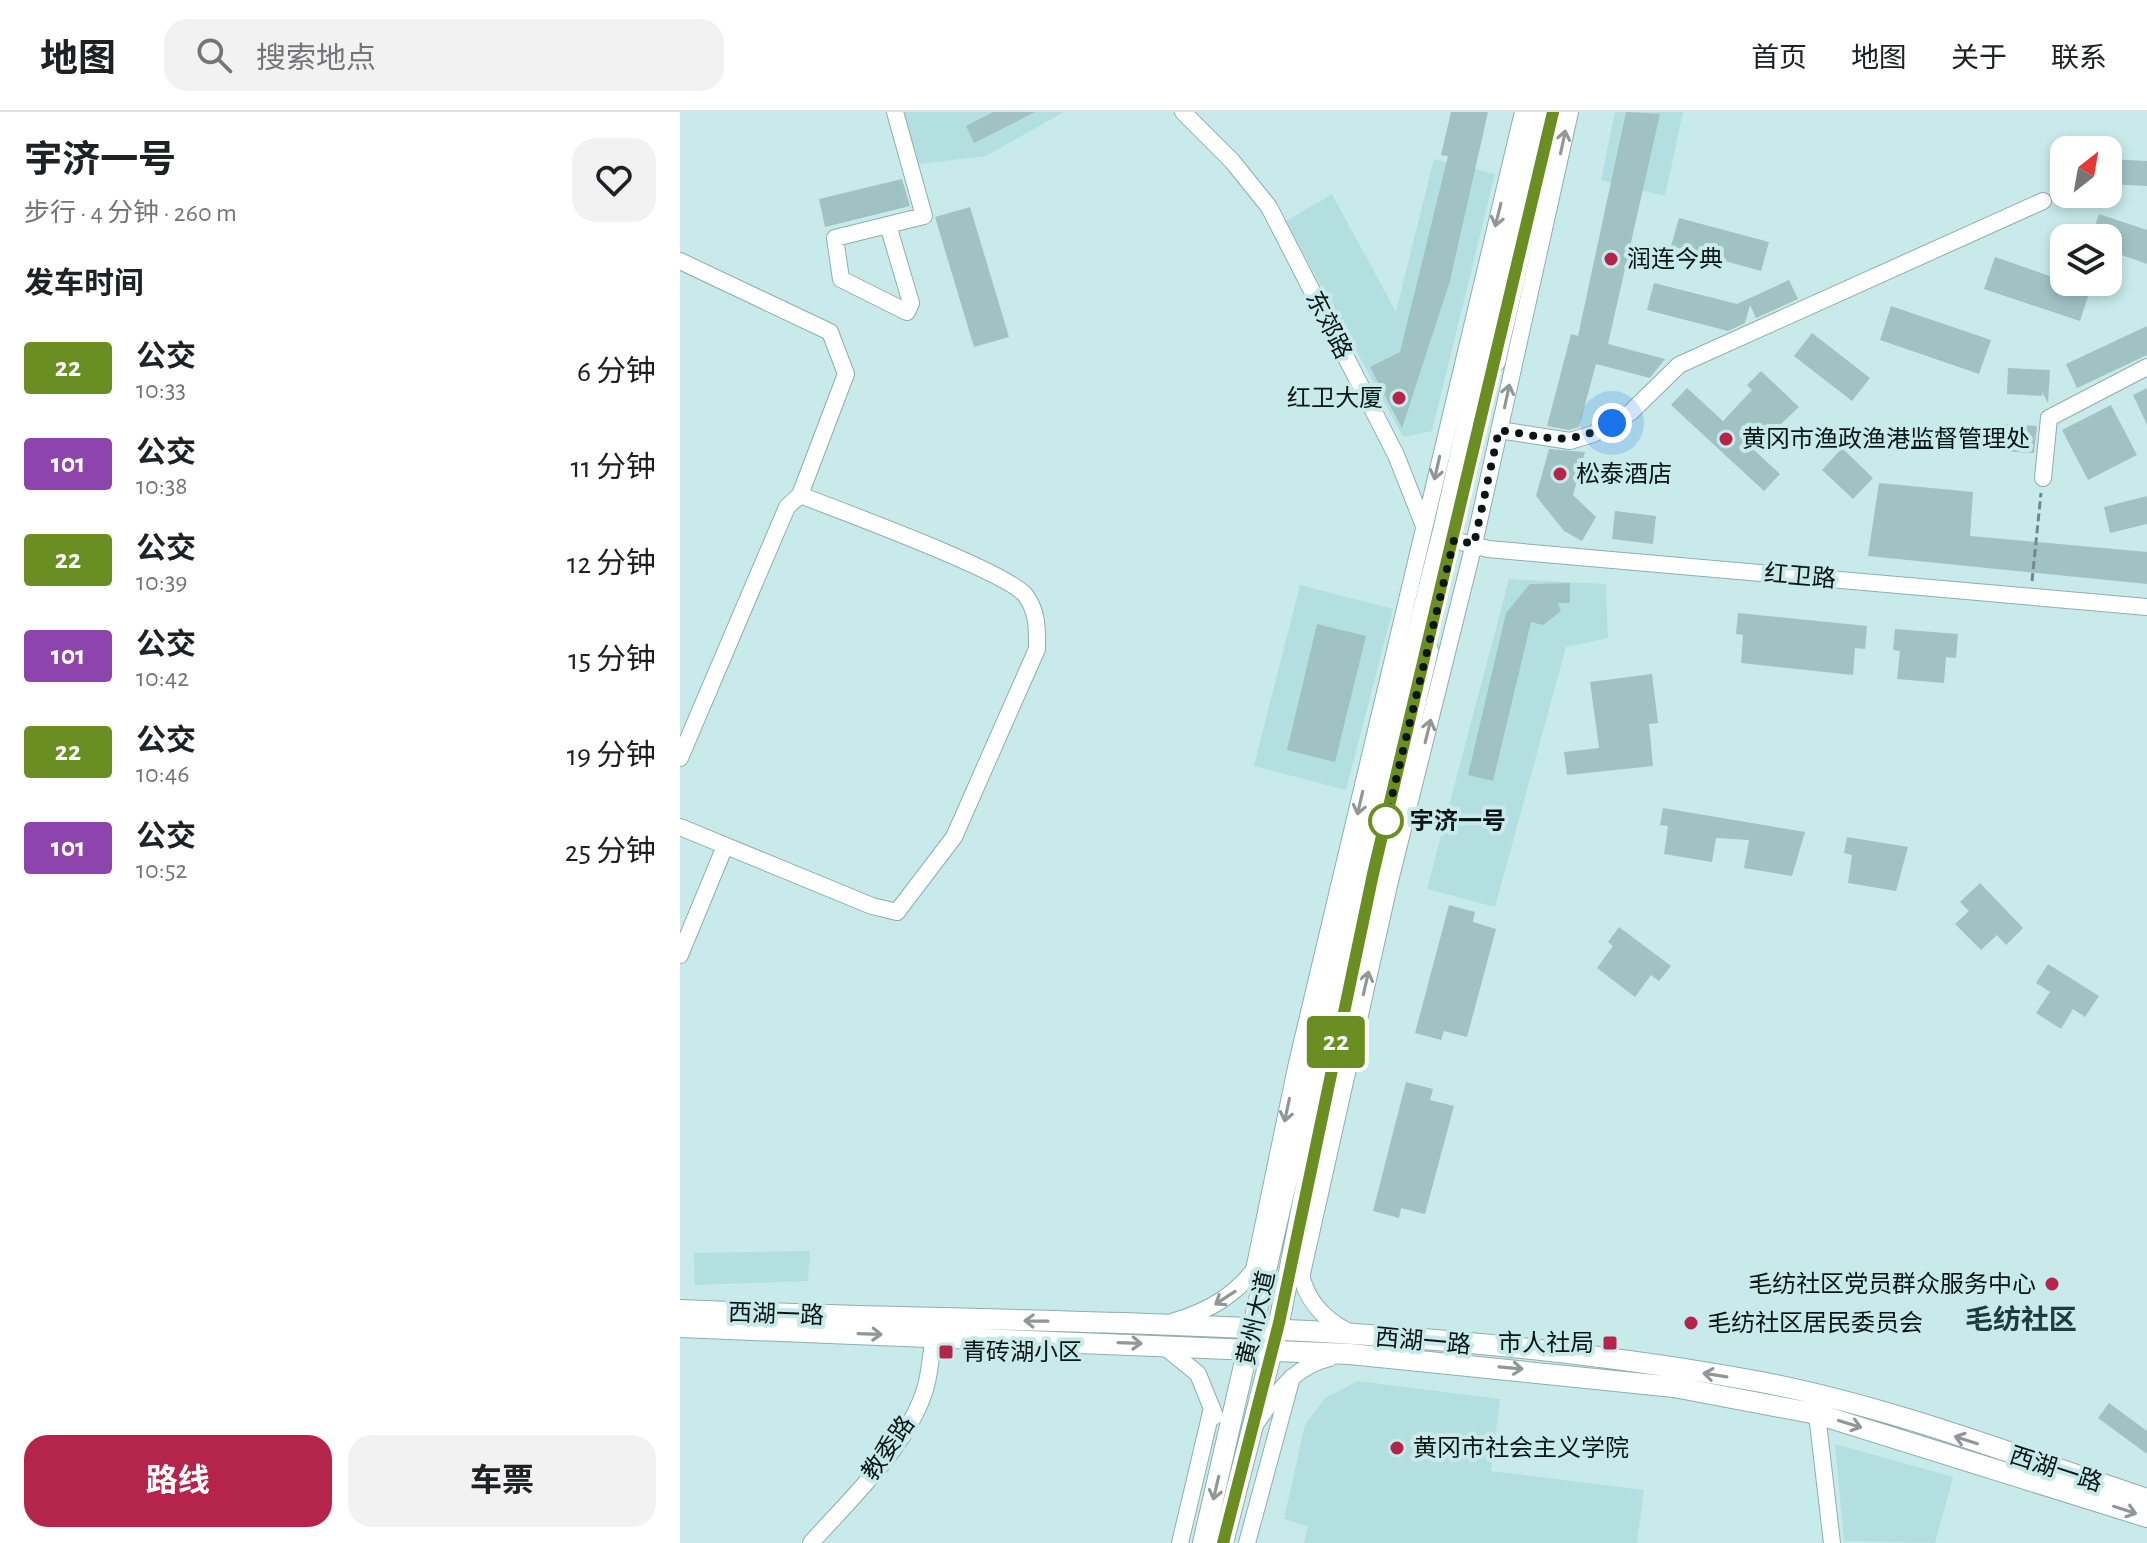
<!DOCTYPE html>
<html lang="zh">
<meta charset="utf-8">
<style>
body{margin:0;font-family:"Alegreya Sans","Noto Sans SC",sans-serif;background:#f2f2f2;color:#202124;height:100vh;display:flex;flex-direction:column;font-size:30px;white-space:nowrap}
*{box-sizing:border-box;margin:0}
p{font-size:26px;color:#757577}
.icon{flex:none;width:44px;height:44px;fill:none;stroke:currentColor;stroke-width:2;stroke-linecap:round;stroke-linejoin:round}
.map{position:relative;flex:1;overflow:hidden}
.panel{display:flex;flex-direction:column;background:#fff;width:680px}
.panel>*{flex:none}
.badge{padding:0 16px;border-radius:6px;font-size:28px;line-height:52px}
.needle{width:52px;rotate:31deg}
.tools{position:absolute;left:1370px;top:24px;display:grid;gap:16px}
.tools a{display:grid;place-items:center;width:72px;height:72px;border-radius:16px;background:#fff;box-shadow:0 4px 12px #0003;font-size:40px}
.you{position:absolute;width:40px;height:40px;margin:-20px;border:6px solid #fff;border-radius:50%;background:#1a73e8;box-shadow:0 0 0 12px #1a73e833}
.map>.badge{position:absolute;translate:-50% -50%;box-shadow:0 0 0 4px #fff}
h2{padding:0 24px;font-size:30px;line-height:72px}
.round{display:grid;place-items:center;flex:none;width:84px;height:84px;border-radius:24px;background:#f2f2f2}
.overview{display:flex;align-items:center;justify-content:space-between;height:136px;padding:0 24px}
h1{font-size:38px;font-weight:700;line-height:60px}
.cta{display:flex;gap:16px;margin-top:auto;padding:16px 24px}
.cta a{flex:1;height:92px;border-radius:24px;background:#b5244a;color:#fff;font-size:32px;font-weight:700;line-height:92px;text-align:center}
.cta a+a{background:#f2f2f2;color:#202124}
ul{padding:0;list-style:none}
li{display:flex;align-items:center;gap:24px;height:96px;padding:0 24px}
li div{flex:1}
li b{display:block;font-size:30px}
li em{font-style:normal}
li .badge{min-width:88px;font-weight:700;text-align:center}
header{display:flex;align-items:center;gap:48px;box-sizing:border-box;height:112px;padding:0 40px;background:#fff;border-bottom:2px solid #e0e0e0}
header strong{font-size:38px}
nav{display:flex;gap:44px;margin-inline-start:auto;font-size:28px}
.search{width:560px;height:72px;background:#f2f2f2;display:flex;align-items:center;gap:20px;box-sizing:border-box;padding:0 28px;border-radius:24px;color:#757577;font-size:30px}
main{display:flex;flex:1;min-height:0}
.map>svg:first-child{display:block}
.built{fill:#b4dfe0}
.building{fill:#a1c2c3}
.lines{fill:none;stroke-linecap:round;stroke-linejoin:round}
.minor-casing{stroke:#8eaeaf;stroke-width:18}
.major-casing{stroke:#8eaeaf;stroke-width:22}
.path{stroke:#718989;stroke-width:3;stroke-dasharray:8 4;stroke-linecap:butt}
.minor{stroke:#fff;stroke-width:16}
.major{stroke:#fff;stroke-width:20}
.oneway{stroke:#919696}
.line-casing{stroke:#fff;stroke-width:18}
.line{stroke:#6b8e23;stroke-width:12}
.walk{stroke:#0a1616;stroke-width:8;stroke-dasharray:0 14.4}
.poi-dot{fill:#b5244a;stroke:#c8eaea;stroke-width:3}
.stop-dot{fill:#fff;stroke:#6b8e23;stroke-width:4}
.labels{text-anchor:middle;stroke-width:8;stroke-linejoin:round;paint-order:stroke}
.poi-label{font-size:24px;fill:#0a1616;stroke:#c8eaea;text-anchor:start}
.street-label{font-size:24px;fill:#0a1616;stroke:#c8eaea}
.stop-label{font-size:24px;font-weight:bold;fill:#0a1616;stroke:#c8eaea;text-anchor:start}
.quarter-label{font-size:28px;font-weight:bold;fill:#1e3c3c;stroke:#c8eaea}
</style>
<header>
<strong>地图</strong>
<div class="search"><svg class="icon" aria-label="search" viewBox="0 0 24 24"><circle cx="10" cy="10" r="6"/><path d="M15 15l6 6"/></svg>搜索地点</div>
<nav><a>首页</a><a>地图</a><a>关于</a><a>联系</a></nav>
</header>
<main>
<section class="panel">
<div class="overview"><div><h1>宇济一号</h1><p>步行 · 4 分钟 · 260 m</p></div><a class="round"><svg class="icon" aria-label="heart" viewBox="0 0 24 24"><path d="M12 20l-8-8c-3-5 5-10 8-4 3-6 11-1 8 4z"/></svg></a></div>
<h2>发车时间</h2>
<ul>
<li><span class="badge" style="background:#6b8e23;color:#fff">22</span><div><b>公交</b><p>10:33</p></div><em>6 分钟</em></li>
<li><span class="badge" style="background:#8e44ad;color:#fff">101</span><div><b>公交</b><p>10:38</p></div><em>11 分钟</em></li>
<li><span class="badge" style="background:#6b8e23;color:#fff">22</span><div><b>公交</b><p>10:39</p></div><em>12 分钟</em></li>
<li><span class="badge" style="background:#8e44ad;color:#fff">101</span><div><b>公交</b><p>10:42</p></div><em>15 分钟</em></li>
<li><span class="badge" style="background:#6b8e23;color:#fff">22</span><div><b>公交</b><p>10:46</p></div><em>19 分钟</em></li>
<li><span class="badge" style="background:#8e44ad;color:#fff">101</span><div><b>公交</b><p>10:52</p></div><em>25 分钟</em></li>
</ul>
<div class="cta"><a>路线</a><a>车票</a></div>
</section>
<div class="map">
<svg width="1467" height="1431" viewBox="0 0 1467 1431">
<rect width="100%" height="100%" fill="#c8eaea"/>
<path class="built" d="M 208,0 L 384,0 L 306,44 L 222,54 Z
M 935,0 L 1003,0 L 985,84 L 921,68 Z
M 754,47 L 815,62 L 752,319 L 723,325 L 606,109 L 652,82 L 716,200 Z
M 829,467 L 926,472 L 928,526 L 886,535 L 815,795 L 747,777 Z
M 620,473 L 713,497 L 666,678 L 574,654 Z
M 130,1139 L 128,1169 L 15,1173 L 14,1141 Z
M 678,1269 L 820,1287 L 811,1359 L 964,1378 L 957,1431 L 624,1431 L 628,1414 L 604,1407 L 625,1313 L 645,1286 Z
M 1155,1332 L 1273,1365 L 1255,1431 L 1164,1429 Z"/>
<path class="building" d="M 313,0 L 355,0 L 294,31 L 286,14 Z
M 771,0 L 808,0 L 770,169 L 722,316 L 690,255 L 720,240 L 768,44 L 761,43 Z
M 946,0 L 980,2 L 928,232 L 985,247 L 970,266 L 916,252 L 899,315 L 889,318 L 867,314 L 891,222 L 898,224 Z
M 1428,47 L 1467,49 L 1467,74 L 1428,72 Z
M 222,67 L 230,94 L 145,115 L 139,87 Z
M 290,95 L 329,225 L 294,235 L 255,105 Z
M 1419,102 L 1467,118 L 1467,152 L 1428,138 L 1428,126 L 1411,126 Z
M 999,106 L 1089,130 L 1081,159 L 991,134 Z
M 1315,145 L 1410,178 L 1400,209 L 1304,177 Z
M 1109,168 L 1118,187 L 1076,206 L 1070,193 L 1065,211 L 1048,219 L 967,198 L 974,171 L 1057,192 Z
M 1211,194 L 1311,228 L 1299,262 L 1200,228 Z
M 1467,214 L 1467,243 L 1397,276 L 1386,252 Z
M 1132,221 L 1190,266 L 1172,289 L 1114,244 Z
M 1328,256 L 1370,258 L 1368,291 L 1362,280 L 1362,284 L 1327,282 Z
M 1081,259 L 1119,295 L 1074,338 L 1100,362 L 1084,379 L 991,293 L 1007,276 L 1043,309 L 1072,278 L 1067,273 Z
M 1467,276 L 1467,313 L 1453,283 Z
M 1431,293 L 1457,343 L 1408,368 L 1382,318 Z
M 1319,312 L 1357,314 L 1354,341 L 1318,339 Z
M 1162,336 L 1193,366 L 1173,387 L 1142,358 Z
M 869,337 L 905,340 L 893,383 L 916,405 L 902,429 L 884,419 L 856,384 Z
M 1199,371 L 1293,380 L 1290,424 L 1467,440 L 1467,472 L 1188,444 Z
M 1467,384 L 1467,412 L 1430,421 L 1424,395 Z
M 935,399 L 976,404 L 973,432 L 932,427 Z
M 890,471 L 890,491 L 878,491 L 881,499 L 863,513 L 851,510 L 813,669 L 788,663 L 826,501 L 850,472 Z
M 1058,501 L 1187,514 L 1185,537 L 1175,536 L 1173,563 L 1061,551 L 1063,523 L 1056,522 Z
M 637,512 L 686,524 L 655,650 L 607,638 Z
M 1215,517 L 1278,522 L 1276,546 L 1266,545 L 1264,571 L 1217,567 L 1220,539 L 1213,538 Z
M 972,562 L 978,611 L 969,612 L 973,654 L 887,663 L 884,640 L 919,636 L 910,570 Z
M 983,696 L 1125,720 L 1112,764 L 1064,756 L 1069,728 L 1036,726 L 1032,750 L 984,742 L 988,714 L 980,713 Z
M 1167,725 L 1228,735 L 1216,779 L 1168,771 L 1172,743 L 1164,741 Z
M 1300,771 L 1343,816 L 1326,833 L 1317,823 L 1301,838 L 1275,812 L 1289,799 L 1280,790 Z
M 769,793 L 795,800 L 793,810 L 816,817 L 787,925 L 764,919 L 761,928 L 735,921 Z
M 939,815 L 991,854 L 979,869 L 971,863 L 955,885 L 917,856 L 933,834 L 928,830 Z
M 1368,852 L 1419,884 L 1405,905 L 1393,897 L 1381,917 L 1356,901 L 1370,880 L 1356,871 Z
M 726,970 L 753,977 L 750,988 L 774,994 L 745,1102 L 721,1096 L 719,1106 L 693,1099 Z
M 1429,1291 L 1467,1319 L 1467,1342 L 1418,1306 Z"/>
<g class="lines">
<defs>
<path id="minor" d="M 503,0 L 552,49 L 589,95 L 716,343 L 744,414
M 208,113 L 231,191 L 227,200 L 161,167 L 155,126 L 244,104 L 215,0
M 0,149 L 150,220 L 166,262 L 120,383 L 107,395 L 0,646
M 819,318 L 890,329 L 913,322 L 951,300 L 999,253 L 1363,89
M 1363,366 L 1369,306 L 1467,255
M 774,428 L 808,437 L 1467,495
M 0,715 L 192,794 L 217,800 L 274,725 L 357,537 C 357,517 358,501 346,484 C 329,460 158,398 120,383
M 0,843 L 45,734
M 620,1156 C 624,1186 643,1207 669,1220
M 574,1158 L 617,951 L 843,0
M 621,1166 L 710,769 L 794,432 L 890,0
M 492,1210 C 529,1199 557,1183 579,1151
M 485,1235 L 518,1262 L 535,1304
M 1137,1302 L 1152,1431
M 577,1310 C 597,1281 614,1254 650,1246
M 131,1431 C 170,1387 230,1332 246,1274 C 250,1259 251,1241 254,1225
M 500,1431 L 532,1296
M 567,1431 L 612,1265"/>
<path id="major" d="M 815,250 L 873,0
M 0,1198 C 359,1213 727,1204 1081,1270 C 1212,1295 1340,1345 1467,1387
M 0,1215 L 670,1242 L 994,1275 L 1137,1302 L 1467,1405
M 523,1431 L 679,755 L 764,415 L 857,0
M 543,1431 L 599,1211 L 648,963 L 748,538"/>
</defs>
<use href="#minor" class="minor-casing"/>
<use href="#major" class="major-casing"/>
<path class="path" d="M 1352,469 L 1361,381"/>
<use href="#minor" class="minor"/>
<use href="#major" class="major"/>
</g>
<defs><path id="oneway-shaft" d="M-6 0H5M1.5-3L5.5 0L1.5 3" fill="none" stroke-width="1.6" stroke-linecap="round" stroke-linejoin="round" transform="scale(2)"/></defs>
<g class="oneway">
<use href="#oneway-shaft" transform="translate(883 30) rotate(-78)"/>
<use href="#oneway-shaft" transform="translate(818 103) rotate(104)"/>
<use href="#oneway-shaft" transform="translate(827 284) rotate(-78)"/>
<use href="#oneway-shaft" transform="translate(757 356) rotate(103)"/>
<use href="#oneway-shaft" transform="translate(748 619) rotate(-76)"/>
<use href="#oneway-shaft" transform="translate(680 691) rotate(103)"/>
<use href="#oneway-shaft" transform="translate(686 871) rotate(-77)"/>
<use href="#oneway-shaft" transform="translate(607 998) rotate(102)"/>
<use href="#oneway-shaft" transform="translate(545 1186) rotate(147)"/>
<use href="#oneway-shaft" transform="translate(356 1209) rotate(-179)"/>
<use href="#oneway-shaft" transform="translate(190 1222) rotate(2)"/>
<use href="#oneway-shaft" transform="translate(450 1231) rotate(2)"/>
<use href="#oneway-shaft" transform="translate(831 1256) rotate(5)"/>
<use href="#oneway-shaft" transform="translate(1035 1263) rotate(-171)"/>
<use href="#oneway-shaft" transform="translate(1170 1312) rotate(17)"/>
<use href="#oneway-shaft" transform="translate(1286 1328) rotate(-162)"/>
<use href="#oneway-shaft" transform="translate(536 1376) rotate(103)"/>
<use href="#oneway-shaft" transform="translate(1445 1398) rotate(18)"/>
</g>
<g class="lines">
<defs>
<path id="line" d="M 543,1431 L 599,1211 L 693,762 L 873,0"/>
</defs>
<use href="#line" class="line-casing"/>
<use href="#line" class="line"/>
<path class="walk" d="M 706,709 L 774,428 L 794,432 L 819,318 C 866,325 888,336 932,311"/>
</g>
<g class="poi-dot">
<circle cx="931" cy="147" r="8"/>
<circle cx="719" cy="286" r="8"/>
<circle cx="1046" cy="327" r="8"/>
<circle cx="880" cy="362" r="8"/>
<circle cx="1372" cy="1172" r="8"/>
<circle cx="1011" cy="1211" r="8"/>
<rect x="922" y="1223" width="16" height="16" rx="4"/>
<rect x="258" y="1232" width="16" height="16" rx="4"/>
<circle cx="717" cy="1336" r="8"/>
</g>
<circle class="stop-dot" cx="706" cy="709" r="16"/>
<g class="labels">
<g class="poi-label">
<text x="947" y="155">润连今典</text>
<text x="703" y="294" text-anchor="end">红卫大厦</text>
<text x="1062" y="335">黄冈市渔政渔港监督管理处</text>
<text x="896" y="370">松泰酒店</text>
<text x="1356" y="1180" text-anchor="end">毛纺社区党员群众服务中心</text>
<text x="1027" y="1219">毛纺社区居民委员会</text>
<text x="914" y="1239" text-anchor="end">市人社局</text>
<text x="282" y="1248">青砖湖小区</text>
<text x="733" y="1344">黄冈市社会主义学院</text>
</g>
<g class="street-label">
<text transform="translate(649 213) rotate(63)" y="8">东郊路</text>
<text transform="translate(1120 464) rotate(5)" y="8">红卫路</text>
<text transform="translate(96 1202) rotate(2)" y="8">西湖一路</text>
<text transform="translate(576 1206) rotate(-77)" y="8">黄州大道</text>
<text transform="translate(743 1229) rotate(5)" y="8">西湖一路</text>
<text transform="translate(208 1336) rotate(-55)" y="8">教委路</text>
<text transform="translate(1376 1357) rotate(18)" y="8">西湖一路</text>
</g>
<g class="stop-label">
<text x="730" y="717">宇济一号</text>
</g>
<g class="quarter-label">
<text x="1341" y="1217">毛纺社区</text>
</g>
</g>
</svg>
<div class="tools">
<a><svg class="needle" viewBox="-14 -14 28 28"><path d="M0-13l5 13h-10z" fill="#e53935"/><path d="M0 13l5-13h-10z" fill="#757577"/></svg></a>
<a><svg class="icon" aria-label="layers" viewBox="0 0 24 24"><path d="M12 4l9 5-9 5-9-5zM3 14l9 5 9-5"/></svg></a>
</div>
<div class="you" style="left:932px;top:311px"></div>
<b class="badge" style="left:656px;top:930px;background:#6b8e23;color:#fff">22</b>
</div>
</main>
